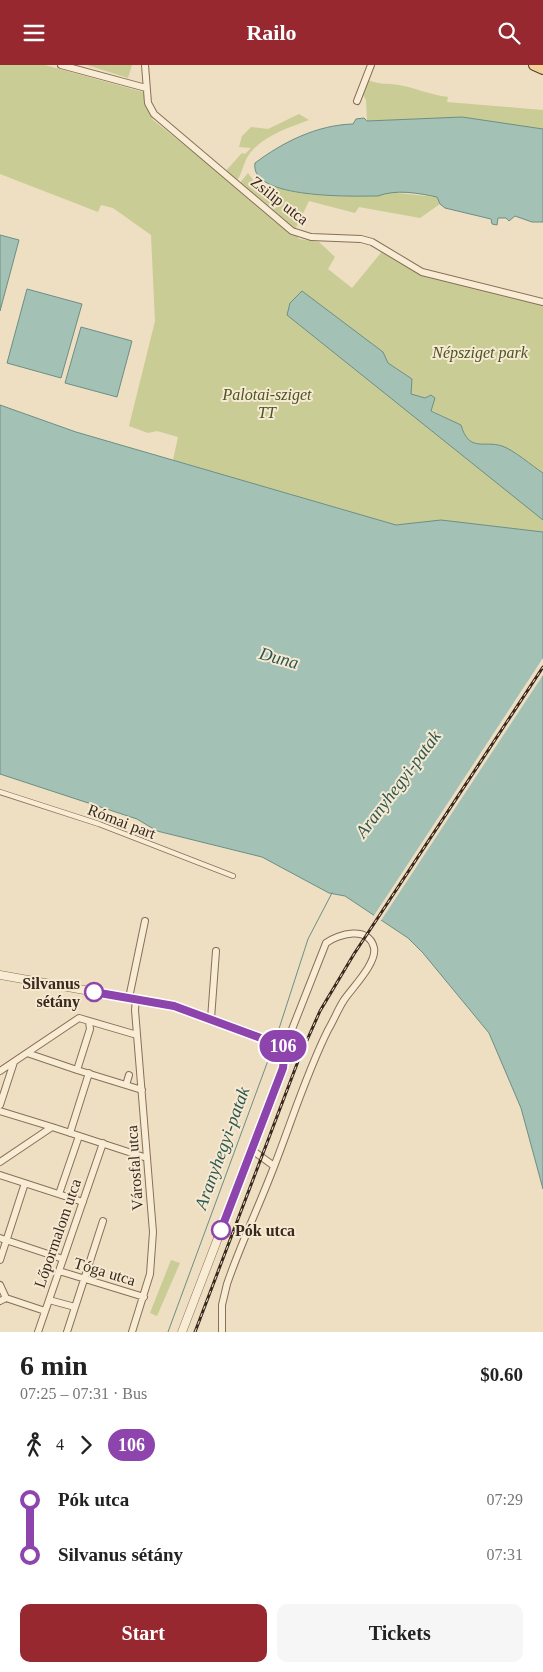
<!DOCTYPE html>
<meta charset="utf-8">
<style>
body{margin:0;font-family:Georgia,serif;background:#f6f6f6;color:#222;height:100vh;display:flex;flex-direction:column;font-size:19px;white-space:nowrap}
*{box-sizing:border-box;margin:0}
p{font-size:16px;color:#767676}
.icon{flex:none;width:28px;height:28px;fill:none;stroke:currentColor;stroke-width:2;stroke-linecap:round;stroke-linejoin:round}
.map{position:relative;height:1267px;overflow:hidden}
.panel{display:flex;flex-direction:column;background:#fff;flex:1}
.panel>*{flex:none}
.badge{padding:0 10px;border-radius:16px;font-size:18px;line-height:32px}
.map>.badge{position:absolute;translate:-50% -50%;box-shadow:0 0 0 2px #fff}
.legs{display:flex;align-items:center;gap:8px;height:55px;padding:0 20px;font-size:16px}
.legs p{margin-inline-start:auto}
.headline{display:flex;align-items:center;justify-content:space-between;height:85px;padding:0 20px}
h1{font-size:28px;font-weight:800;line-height:38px}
.cta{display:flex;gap:10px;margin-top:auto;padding:10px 20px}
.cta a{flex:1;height:58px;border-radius:10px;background:#972830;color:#fff;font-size:20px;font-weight:800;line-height:58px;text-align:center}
.cta a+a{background:#f6f6f6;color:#222}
ul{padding:0 20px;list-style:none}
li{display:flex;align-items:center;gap:18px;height:55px;font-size:19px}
li i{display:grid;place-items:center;width:8px;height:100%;margin:0 6px;background:currentColor}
li i::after{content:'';width:12px;height:12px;margin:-6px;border:4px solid;border-radius:50%;background:#fff}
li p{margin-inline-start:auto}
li:first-child i{background:linear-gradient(#0000 50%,currentColor 0)}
li:last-child i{background:linear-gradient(currentColor 50%,#0000 0)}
header{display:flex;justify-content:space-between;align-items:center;height:65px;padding:0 20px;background:#972830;color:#fff;font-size:22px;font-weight:800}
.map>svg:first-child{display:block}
.green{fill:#c9cc95}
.water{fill:#a4c1b6;stroke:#6b8f84}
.pier{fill:#eedec2}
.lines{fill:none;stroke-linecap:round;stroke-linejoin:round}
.stream{stroke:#6b8f84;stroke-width:1}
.pedestrian-casing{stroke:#886f59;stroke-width:6}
.minor-casing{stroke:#886f59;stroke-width:8}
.tertiary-casing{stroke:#886f59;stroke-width:9}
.primary-casing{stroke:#563d2d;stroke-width:12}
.pedestrian{stroke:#f9ecd5;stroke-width:4.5}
.minor{stroke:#f9ecd5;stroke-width:6}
.tertiary{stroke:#f9ecd5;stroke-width:8}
.primary{stroke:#f2d199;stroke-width:10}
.rail-casing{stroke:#38281d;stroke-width:3}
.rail{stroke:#f6e9d1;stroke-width:1;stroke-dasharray:4;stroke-linecap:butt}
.line-1-casing{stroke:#fff;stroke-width:11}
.line-1{stroke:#8e44ad;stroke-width:8}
.stop-1-dot{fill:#fff;stroke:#8e44ad;stroke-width:2.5}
.labels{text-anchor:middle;stroke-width:4;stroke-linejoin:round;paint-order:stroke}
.street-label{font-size:16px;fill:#38281d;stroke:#f6e9d1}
.park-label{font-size:16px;font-style:italic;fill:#4b5424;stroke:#f6e9d1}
.stop-label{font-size:16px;font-weight:bold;fill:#38281d;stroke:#f6e9d1;text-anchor:end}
.water-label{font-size:18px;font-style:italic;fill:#2c5752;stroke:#f6e9d1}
</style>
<header><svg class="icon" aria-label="menu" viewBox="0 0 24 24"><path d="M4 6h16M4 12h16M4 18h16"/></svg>Railo<svg class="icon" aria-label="search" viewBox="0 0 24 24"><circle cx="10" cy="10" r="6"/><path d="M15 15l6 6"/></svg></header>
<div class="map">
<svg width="543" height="1267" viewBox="0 0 543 1267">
<rect width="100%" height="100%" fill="#eedec2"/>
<path class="green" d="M 0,0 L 45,0 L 143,27 L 153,55 L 222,110 L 242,88 L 245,89 L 251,83 L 239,82 L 242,71 L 251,62 L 268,64 L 299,49 L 309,55 C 290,62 263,71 250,88 C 243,97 243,108 236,117 L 239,119 L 248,108 L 258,122 L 268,128 L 272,121 L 294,127 L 316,130 L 378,131 L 388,127 L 437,132 L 440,139 L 420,153 L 359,142 L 355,148 L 309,136 L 294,167 L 299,174 L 319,177 L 335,192 L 328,204 L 352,223 L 384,184 L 422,207 L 543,239 L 543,408 C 532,401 514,385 502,381 C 484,375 469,388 461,360 L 431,345 L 435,333 L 431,330 L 425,333 L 410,329 L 412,314 L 388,298 L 302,227 L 543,455 L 543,467 L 441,455 L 396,460 L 173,395 L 178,372 L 157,366 L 148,368 L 129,361 L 155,256 L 151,170 L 113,143 L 101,140 L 98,147 L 0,109 Z
M 87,0 L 132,0 L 128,13 Z
M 368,15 C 379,20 387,18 399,20 C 415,23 431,30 448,32 L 447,37 L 543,45 L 543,64 L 462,52 L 367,56 L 366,35 L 363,30 Z
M 171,1195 L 180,1198 L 157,1251 L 150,1248 Z"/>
<path class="water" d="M 462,52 L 543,64 L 543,157 L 532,157 L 515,151 L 509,156 L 506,153 L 498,153 L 497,160 L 492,159 L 491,154 L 445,143 L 440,139 L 437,132 C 418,128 396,124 378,131 C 356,131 249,135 255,98 C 283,77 317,60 353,59 L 356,54 L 364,53 L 367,56 Z
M 0,170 L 19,175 L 0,246 Z
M 27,224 L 82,239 L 61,313 L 7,298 Z
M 302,226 L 383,287 L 388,298 L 412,314 L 411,329 L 425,333 L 431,330 L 435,333 L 431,346 L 461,360 C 469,388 484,375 502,381 C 514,385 532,401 543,408 L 543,455 L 287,250 L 290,238 Z
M 81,262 L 132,276 L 117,332 L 65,318 Z
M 0,340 L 76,367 L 396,460 L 441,455 L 543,467 L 543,1124 L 521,1043 L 489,968 L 423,888 L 408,873 L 345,831 L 329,828 L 262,792 L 157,766 L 137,754 L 0,709 Z"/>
<path class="pier" d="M 543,593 L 543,610 L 380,857 L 373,852 Z"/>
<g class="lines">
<path class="stream" d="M 275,976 L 308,874 L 332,828
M 168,1267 L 273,982"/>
<defs>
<path id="pedestrian" d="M 0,727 L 99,759 L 233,811"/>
<path id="minor" d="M 61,0 L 146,23
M 145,0 L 148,38 L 154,49 L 292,166 L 311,172 L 361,174 L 372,177 L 422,207 L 543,237
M 357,36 L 371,0
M 129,933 L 145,856
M 211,954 L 216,886
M 27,988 L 77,1005 L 90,964 L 89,957
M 77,1005 L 142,1025
M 0,1006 L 79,953 L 137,970
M 126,1020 L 129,1010
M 0,1040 L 14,997
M 0,1046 L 52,1062
M 70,1068 L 89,1008
M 252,1085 L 274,1101
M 0,1097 L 52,1062 L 147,1093
M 0,1110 L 83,1137
M 59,1129 L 79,1071
M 0,1173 L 63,1194
M 0,1195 L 25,1118
M 59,1206 L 144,1232
M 0,1220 L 6,1233
M 49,1235 L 75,1242
M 0,1236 L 6,1233 L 45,1246
M 38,1267 L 103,1078
M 67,1267 L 103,1156
M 132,1267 L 150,1209 L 153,1167 L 135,945 L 136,934
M 222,1267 L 222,1240 L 227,1219 C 241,1178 260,1139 275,1099 C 292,1055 307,1007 328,965 C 334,955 338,944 344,935 C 352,923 377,898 374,883 C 369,860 338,869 326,878 L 285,982"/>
<path id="tertiary" d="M 0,910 L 174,941 L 285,982 L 283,1003 L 182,1267"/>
<path id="primary" d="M 534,0 L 543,4"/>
</defs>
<use href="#pedestrian" class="pedestrian-casing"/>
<use href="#minor" class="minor-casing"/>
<use href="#tertiary" class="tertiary-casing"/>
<use href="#primary" class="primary-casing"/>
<use href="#pedestrian" class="pedestrian"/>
<use href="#minor" class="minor"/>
<use href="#tertiary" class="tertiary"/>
<use href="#primary" class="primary"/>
<defs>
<path id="rail" d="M 195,1267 L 300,991 L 320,946 L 354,889 L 543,602"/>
</defs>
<use href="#rail" class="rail-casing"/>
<use href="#rail" class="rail"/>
</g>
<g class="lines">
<defs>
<path id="line-1" d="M 94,927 L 174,941 L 285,982 L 283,1003 L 221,1165"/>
</defs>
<use href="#line-1" class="line-1-casing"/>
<use href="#line-1" class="line-1"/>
</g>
<g class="stop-1-dot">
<circle cx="94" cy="927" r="9"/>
<circle cx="221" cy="1165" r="9"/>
</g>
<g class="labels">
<g class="street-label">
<text transform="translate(280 135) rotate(38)" y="6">Zsilip utca</text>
<text transform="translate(122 756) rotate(21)" y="6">Római part</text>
<text transform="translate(134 1103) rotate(-94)" y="6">Városfal utca</text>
<text transform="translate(57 1168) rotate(-71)" y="6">Lőpormalom utca</text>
<text transform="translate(105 1206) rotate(17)" y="6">Tóga utca</text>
</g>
<g class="park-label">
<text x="480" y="293">Népsziget park</text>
<text x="267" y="335">Palotai-sziget<tspan x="267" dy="18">TT</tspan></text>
</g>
<g class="stop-label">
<text x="80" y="924">Silvanus<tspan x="80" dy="18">sétány</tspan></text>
<text x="235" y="1171" text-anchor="start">Pók utca</text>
</g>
<g class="water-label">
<text transform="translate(279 593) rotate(15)" y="6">Duna</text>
<text transform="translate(398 719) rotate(-53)" y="6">Aranyhegyi-patak</text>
<text transform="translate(222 1083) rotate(-70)" y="6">Aranyhegyi-patak</text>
</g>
</g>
</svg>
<b class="badge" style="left:283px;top:981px;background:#8e44ad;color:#fff">106</b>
</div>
<section class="panel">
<div class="headline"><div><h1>6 min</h1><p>07:25 – 07:31 · Bus</p></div><b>$0.60</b></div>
<div class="legs"><svg class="icon" aria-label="walk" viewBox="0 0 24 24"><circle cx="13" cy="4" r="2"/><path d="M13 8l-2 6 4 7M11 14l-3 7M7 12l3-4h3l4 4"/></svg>4<svg class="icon" aria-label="forward" viewBox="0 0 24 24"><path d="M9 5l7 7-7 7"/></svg><b class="badge" style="background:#8e44ad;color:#fff">106</b></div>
<ul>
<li><i style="color:#8e44ad"></i><b>Pók utca</b><p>07:29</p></li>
<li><i style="color:#8e44ad"></i><b>Silvanus sétány</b><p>07:31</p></li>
</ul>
<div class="cta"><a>Start</a><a>Tickets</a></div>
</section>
